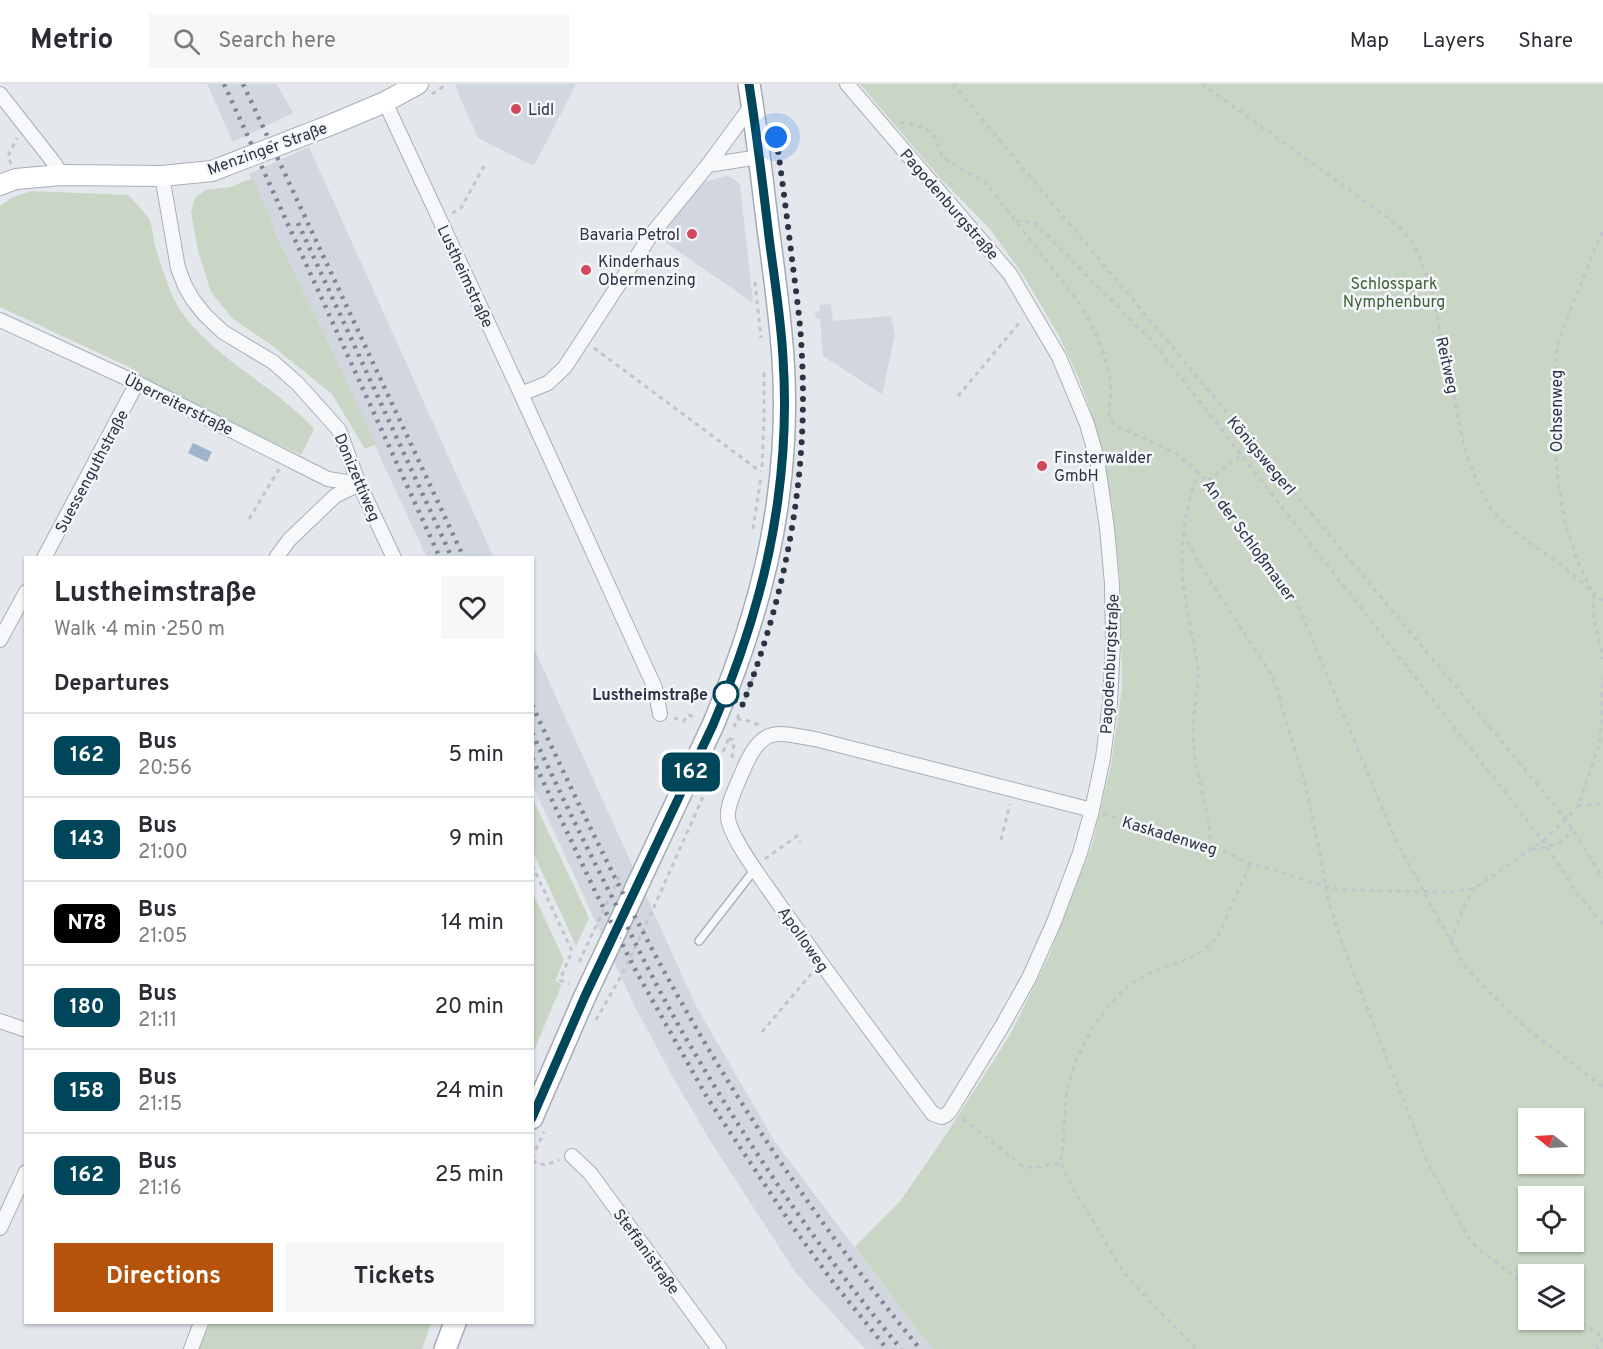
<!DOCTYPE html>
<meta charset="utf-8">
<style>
body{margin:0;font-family:Overpass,sans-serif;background:#f7f7f7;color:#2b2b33;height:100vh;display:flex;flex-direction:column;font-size:22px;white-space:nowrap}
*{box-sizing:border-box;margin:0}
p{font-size:20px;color:#7c7c81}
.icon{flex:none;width:33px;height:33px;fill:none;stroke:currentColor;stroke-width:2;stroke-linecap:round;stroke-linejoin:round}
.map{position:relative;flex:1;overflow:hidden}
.details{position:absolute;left:24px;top:472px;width:510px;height:768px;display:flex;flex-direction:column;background:#fff;border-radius:0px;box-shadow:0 2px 4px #0004}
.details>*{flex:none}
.badge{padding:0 12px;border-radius:9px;font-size:21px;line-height:39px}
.needle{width:39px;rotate:288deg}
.tools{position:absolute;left:1518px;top:1024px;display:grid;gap:12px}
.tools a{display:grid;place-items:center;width:66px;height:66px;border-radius:0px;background:#fff;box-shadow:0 2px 4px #0004;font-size:30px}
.you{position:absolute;width:30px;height:30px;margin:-15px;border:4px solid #fff;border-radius:50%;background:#1a73e8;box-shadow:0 0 0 9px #1a73e833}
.map>.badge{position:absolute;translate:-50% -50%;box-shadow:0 0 0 3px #fff}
h2{padding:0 30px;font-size:22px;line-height:54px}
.round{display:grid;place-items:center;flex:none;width:63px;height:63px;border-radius:0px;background:#f7f7f7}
.head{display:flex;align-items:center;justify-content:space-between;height:102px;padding:0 30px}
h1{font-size:28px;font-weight:700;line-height:45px}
.cta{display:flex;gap:12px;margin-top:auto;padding:12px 30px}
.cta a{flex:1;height:69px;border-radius:0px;background:#b45309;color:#fff;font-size:24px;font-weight:700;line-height:69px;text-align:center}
.cta a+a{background:#f7f7f7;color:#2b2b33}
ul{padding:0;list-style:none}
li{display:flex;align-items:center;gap:18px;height:84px;padding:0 30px;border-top:2px solid #e1e1e2}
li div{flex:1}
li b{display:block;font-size:22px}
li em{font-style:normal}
li .badge{min-width:66px;font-weight:700;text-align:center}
header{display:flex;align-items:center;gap:36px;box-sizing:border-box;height:84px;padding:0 30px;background:#fff;border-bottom:2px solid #e1e1e2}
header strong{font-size:28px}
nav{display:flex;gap:33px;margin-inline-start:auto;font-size:21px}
.search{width:420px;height:54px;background:#f7f7f7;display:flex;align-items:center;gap:15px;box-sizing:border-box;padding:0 21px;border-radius:0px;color:#7c7c81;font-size:22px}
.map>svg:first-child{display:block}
.built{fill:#d2d6de}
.green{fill:#c9d6c5;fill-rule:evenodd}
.water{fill:#9fb4cc}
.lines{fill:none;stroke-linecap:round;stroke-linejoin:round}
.lane-casing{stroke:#a9aeb7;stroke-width:10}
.street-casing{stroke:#a9aeb7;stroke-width:16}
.secondary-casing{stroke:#a9aeb7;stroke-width:22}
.primary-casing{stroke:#a3abb8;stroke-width:24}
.path{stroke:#c2c5cb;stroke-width:3;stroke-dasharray:4.5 4.5;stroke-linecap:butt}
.lane{stroke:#f7f8fa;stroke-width:7}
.street{stroke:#f7f8fa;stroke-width:14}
.secondary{stroke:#fff;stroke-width:20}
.primary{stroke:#fff;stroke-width:21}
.rail{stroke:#7d8696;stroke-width:4.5;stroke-dasharray:3 6;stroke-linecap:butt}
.line-casing{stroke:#fff;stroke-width:14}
.line{stroke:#00465a;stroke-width:9}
.walk{stroke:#2b3445;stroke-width:6;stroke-dasharray:0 10.8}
.poi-dot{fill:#d1495b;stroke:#f4f6f9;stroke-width:2}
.stop-dot{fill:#fff;stroke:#00465a;stroke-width:3}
.labels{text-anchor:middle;stroke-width:5;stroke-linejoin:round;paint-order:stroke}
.poi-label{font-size:16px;fill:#2b3445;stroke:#f4f6f9;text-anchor:start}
.street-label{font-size:16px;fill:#2b3445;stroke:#f4f6f9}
.park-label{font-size:16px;fill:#3f6138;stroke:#f4f6f9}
.stop-label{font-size:16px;font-weight:bold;fill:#2b3445;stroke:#f4f6f9;text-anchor:end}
</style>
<header>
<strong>Metrio</strong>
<div class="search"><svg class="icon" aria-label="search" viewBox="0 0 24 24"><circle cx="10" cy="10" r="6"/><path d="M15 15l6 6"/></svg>Search here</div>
<nav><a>Map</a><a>Layers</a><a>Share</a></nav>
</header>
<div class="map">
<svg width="1603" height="1265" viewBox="0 0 1603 1265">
<rect width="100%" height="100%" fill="#e4e7ec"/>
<path class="built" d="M 207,0 L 277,0 L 293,29 L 233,58 Z
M 457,0 L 576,0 L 534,82 L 478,54 L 455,2 Z
M 309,63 L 494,474 L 427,474 L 249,90 Z
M 727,92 L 734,95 L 740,101 L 753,219 L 659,154 L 698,104 L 707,97 Z
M 831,220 L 833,237 L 891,232 L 895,250 L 882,310 L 823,272 L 820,235 L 816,235 L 815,228 L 820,227 L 819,221 Z
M 532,560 L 696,922 L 775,1058 L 918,1247 L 934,1265 L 865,1265 L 796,1189 L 711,1058 L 672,992 L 634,921 L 533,702 Z"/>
<path class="green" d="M 860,0 L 1603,0 L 1603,1265 L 934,1265 L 918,1247 L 855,1163 L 901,1116 L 945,1052 L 1010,951 L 1049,872 L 1092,761 L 1111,681 L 1122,604 L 1120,493 L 1112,419 L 1098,353 L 1089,322 L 1078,293 L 1059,252 L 1023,191 L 990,145 L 939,93 ZM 1528,1035 L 1574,1035 L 1574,1080 L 1528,1080 ZM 1528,1113 L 1574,1113 L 1574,1158 L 1528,1158 ZM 1528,1191 L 1574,1191 L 1574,1236 L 1528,1236 Z
M 253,94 L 279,156 L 376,360 L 365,365 L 332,310 L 270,260 L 233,235 L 211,208 L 198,167 L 191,128 L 195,114 L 205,106 L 230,103 Z
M 32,107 L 128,111 C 135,118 143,126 149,135 C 153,143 153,153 155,162 C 160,178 171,213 180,226 C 215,276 274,301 314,345 L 301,371 L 155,303 L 129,283 L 0,223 L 0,122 L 13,113 Z
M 532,713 L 589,834 L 576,862 L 533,768 Z
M 532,807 L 564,876 L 555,897 L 562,900 L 533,969 Z
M 210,1239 L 431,1239 L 422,1265 L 199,1265 Z"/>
<path class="water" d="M 193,359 L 212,368 L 207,378 L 188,369 Z"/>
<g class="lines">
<defs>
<path id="lane" d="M 699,857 L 755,785"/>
<path id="street" d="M 847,0 L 1010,190 L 1059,273 L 1087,340 L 1097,375 L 1107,444 L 1112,500 L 1113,558 L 1110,619 L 1103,674 L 1092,726 L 1080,769 L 1054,838 L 1029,894 L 1001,944 L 950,1027 L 946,1031 L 942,1033 L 933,1030 C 881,961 829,891 779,820 C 766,801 730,754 728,734 C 726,720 740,695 745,682 C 763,641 778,649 815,655 L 1092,726
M 0,10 L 55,80 L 61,91
M 385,18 L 521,310 L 655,604 L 660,630
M 708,81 L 759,73
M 162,92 L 178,184 L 185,202 L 193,216 L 205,231 L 223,248 L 273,278 L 298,300 L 339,346 L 359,400 L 394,474
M 0,236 L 137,299 L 328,395 L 359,400
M 521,310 L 548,299 L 565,283 L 651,151 L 708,81 L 752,21
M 44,474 L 137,299
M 276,474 L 289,456 L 335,412 L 359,400
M 0,556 L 26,508
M 0,937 L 26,946
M 572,1072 L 590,1089 L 719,1265
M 0,1144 L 26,1088
M 191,1265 L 201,1239"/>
<path id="secondary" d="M 0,101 L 16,95 L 61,91 L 162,92 L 212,87 L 333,40 L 385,18 L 418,0"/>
<path id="primary" d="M 532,1034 L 585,912 L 713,641 C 744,568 768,493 778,415 C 784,371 786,319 783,274 C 780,231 774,187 768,144 C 762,96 757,48 749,0
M 445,1265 L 455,1239"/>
</defs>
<use href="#lane" class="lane-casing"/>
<use href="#street" class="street-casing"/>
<use href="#secondary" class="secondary-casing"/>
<use href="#primary" class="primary-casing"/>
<path class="path" d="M 953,0 L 1566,735 L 1603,794
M 1202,0 L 1391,136 L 1404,148 L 1415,163 L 1430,199 L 1465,366 L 1480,405 L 1490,423 L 1502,437 L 1519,451 L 1568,486 L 1603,517
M 432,10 L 447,0
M 900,38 L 925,44 L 935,54 L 942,72 L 948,77 L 986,99 L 1080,220 C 1095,247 1108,273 1111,304 C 1112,320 1102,331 1117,342 L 1176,369 L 1208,397 L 1227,420 L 1258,466 L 1286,503 L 1299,524 L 1307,543 L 1396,757 L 1464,881 L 1482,901 L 1524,942 L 1603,1003
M 11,80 L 8,72 L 17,54
M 452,129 L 461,124 L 484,82
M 1016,137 L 1034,138 L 1153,258 L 1543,757 L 1575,806 L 1603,841
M 1603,148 L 1597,159 L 1558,258 L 1555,290 L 1554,352 L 1558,397 L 1565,439 L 1577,476 L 1593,509 L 1594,534 L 1603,575
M 755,198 L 761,254
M 594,264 L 761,388
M 958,312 L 1021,237
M 762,383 L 764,332 L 764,288
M 1199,387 C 1183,426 1178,471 1185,512 C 1188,537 1195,560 1198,584 C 1199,604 1194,624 1193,643 C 1193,654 1194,665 1195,675 C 1199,703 1211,732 1210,760
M 1208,397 L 1242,370
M 249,435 L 279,385
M 753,445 L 761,392
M 1183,449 L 1201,483 L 1269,587 L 1279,608 L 1282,624 L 1304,695 L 1320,769 L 1328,816 L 1342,859 L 1427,1077 L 1468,1153 L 1477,1164 L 1528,1202
M 745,615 L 760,574
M 674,634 L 684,637 L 687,632 L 689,631 L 696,634
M 737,635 L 746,636 L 759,641
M 734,643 L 739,630
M 729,654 L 733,656 L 734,660 L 732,674
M 1578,722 L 1603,719
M 1103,730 L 1210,760 L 1250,780 L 1272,785 L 1316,800 L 1343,806 L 1451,808 L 1475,804 L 1543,757 L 1566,735 L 1578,722 L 1600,659 L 1603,594
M 1001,756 L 1010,720
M 1532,765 C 1546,763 1568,761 1571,744
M 765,775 L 797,752 L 800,758
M 532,781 L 572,867 L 560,896 L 569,900
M 1451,857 L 1464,822 L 1475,804
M 579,878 L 620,791
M 596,936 L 624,887 L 654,823 L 730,652
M 762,948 L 811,890
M 963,1035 L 1023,1082 L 1034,1084 L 1061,1079
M 532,1074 L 544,1048
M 532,1077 L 545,1081 L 559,1076
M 1574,1234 L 1603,1253 L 1597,1265
M 1195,1265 C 1174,1239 1148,1218 1127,1192 C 1121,1185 1117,1176 1112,1169 C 1103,1153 1093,1138 1084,1122 C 1078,1113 1062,1088 1061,1078 C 1060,1073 1062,1069 1063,1065 C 1065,1039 1063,1018 1071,992 C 1081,960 1100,927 1126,904 C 1152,880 1198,882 1219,850 L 1250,780"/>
<use href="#lane" class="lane"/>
<use href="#street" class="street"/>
<use href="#secondary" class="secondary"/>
<use href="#primary" class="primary"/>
<path class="rail" d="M 224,0 L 440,474
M 243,0 L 464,474
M 298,139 L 452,474
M 532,621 C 582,728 633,835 692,937 C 759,1053 836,1162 920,1265
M 532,649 C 562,713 593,777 626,840 C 643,875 661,910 680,944 C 745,1057 818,1165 901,1265
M 532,674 L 595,807 L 636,887 L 708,1015 L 793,1143 L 833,1198 L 887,1265"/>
</g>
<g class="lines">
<defs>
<path id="line" d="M 532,1034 L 585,912 L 713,641 C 744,568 768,493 778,415 C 784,371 786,319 783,274 C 781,234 774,193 769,153 C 763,102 757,51 749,0"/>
</defs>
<use href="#line" class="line-casing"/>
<use href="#line" class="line"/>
<path class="walk" d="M 726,610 L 742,622 C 786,511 808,393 802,274 C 801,241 796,208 792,175 C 787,134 782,93 776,53"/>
</g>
<g class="poi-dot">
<circle cx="516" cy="25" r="6"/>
<circle cx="692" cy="150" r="6"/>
<circle cx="586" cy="186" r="6"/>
<circle cx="1042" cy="382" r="6"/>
</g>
<circle class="stop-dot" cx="726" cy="610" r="12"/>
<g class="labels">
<g class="poi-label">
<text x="528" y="31">Lidl</text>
<text x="680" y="156" text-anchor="end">Bavaria Petrol</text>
<text x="598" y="183">Kinderhaus<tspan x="598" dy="18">Obermenzing</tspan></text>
<text x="1054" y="379">Finsterwalder<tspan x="1054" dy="18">GmbH</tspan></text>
</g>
<g class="street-label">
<text transform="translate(267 64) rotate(-20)" y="6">Menzinger Straße</text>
<text transform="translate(950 120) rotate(49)" y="6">Pagodenburgstraße</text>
<text transform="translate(466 192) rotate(65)" y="6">Lustheimstraße</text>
<text transform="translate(1448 281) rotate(78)" y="6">Reitweg</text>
<text transform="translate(179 320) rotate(26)" y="6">Überreiterstraße</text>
<text transform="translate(1556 327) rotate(-90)" y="6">Ochsenweg</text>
<text transform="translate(1262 371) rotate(50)" y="6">Königswegerl</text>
<text transform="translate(91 387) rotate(-62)" y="6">Suessenguthstraße</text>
<text transform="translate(358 393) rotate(67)" y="6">Donizettiweg</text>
<text transform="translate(1250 456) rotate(54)" y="6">An der Schloßmauer</text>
<text transform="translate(1109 580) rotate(-87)" y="6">Pagodenburgstraße</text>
<text transform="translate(1170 751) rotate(17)" y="6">Kaskadenweg</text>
<text transform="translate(804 855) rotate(55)" y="6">Apolloweg</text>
<text transform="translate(647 1167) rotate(54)" y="6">Steffanistraße</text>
</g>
<g class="park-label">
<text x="1394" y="205">Schlosspark<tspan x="1394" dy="18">Nymphenburg</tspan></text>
</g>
<g class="stop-label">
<text x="708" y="616">Lustheimstraße</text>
</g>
</g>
</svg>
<div class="tools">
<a><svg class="needle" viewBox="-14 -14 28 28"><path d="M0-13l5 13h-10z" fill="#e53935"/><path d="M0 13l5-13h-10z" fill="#7c7c81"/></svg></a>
<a><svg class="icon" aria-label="locate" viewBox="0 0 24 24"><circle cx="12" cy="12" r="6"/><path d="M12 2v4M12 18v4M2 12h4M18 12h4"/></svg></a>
<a><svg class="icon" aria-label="layers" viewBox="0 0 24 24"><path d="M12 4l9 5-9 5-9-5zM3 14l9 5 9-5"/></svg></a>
</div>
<div class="you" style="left:776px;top:53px"></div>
<b class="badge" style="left:691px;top:688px;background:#00465a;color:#fff">162</b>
<section class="details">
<div class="head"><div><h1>Lustheimstraße</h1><p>Walk · 4 min · 250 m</p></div><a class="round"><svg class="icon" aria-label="heart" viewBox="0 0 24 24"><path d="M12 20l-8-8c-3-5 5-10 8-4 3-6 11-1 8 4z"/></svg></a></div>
<h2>Departures</h2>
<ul>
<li><span class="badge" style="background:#00465a;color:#fff">162</span><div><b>Bus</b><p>20:56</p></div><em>5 min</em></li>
<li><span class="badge" style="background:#00465a;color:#fff">143</span><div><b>Bus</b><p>21:00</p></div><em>9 min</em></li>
<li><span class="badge" style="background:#000;color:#fff">N78</span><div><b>Bus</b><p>21:05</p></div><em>14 min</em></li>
<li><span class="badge" style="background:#00465a;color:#fff">180</span><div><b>Bus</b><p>21:11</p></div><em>20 min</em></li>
<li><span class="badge" style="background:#00465a;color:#fff">158</span><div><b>Bus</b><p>21:15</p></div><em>24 min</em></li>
<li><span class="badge" style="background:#00465a;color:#fff">162</span><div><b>Bus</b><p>21:16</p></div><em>25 min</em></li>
</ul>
<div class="cta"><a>Directions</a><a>Tickets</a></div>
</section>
</div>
